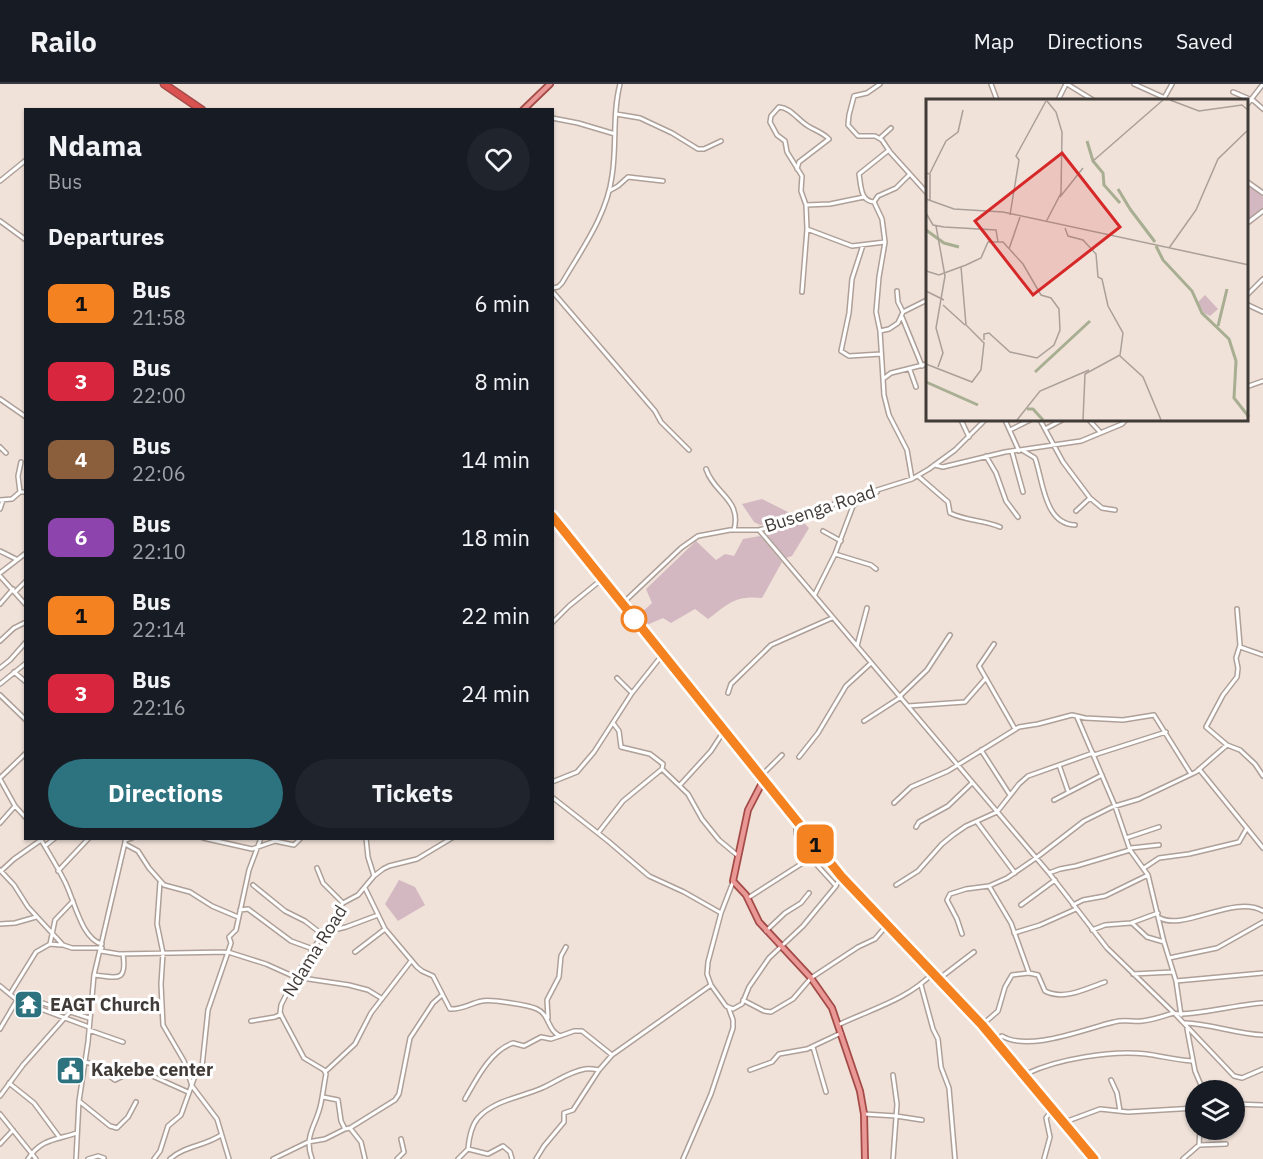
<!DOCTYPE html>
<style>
body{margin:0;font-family:"IBM Plex Sans",sans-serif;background:#20242c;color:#f1f3f6;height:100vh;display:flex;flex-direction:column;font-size:22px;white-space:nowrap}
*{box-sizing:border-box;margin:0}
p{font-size:20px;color:#9ea1a6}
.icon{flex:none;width:33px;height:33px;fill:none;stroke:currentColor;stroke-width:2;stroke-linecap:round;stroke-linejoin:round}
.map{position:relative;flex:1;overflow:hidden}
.details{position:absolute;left:24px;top:24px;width:530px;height:732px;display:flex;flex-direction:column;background:#171b24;border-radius:0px;box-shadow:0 2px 4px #0004}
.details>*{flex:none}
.badge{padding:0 12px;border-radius:9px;font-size:21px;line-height:39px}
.buttons{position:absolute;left:1185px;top:996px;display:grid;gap:12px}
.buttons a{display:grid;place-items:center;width:60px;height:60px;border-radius:50%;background:#171b24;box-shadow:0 2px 4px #0004;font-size:30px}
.map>.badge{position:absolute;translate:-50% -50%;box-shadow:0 0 0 3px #fff}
h2{padding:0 24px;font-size:22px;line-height:54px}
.round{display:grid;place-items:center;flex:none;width:63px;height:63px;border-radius:32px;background:#20242c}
.overview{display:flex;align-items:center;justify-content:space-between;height:102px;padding:0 24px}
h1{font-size:28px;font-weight:700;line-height:45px}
.button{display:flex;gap:12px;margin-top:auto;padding:12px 24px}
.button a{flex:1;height:69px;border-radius:36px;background:#2c727f;color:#fff;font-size:24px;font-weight:700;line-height:69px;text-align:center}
.button a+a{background:#20242c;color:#f1f3f6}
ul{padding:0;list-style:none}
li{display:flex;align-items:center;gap:18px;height:78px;padding:0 24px}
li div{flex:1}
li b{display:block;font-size:22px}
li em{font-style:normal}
li .badge{min-width:66px;font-weight:700;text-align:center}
header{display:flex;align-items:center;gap:36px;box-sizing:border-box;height:84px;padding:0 30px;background:#171b24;border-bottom:2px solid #363941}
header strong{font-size:28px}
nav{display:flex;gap:33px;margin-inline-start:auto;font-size:21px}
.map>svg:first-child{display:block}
.green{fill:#d3b8c2}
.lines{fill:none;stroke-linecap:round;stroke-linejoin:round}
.minor-casing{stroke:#aea098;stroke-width:6}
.major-casing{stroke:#a44b48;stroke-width:8}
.highway-casing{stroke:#a44b48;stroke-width:9}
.minor{stroke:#fff;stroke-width:3}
.major{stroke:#e99896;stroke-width:4.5}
.highway{stroke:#da5350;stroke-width:6}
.line-casing{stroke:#fff;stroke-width:14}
.line{stroke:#f58220;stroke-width:9}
.stop-dot{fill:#fff;stroke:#f58220;stroke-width:3}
.labels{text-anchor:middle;stroke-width:6;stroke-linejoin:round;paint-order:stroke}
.street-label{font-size:18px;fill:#413b38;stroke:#fff}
.poi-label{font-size:18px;font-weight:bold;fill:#413b38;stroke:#fff;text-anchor:start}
.inset-river{fill:none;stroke:#a8ae91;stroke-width:3}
.inset-road{fill:none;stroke:#aa9f99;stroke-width:1.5}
.view{fill:#d62828;fill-opacity:0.15;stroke:#d62828;stroke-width:3}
.inset-edge{fill:none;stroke:#413b38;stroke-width:3}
</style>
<header>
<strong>Railo</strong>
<nav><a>Map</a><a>Directions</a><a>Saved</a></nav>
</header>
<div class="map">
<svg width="1263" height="1075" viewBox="0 0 1263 1075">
<rect width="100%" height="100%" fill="#f0e2d9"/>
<path class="green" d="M 1247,99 L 1263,113 L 1263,124 L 1247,138 Z
M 762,415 L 794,431 L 794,434 L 760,441 L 754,438 L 742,420 Z
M 802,437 L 809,444 L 792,472 L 786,474 L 766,450 L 767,447 Z
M 760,452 L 782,478 L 762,514 C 735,511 728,520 708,535 L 695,525 L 671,539 L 663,534 L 647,541 L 641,529 L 652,519 L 646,505 L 696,457 L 716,476 L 725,470 L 734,472 L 743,455 Z
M 399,796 L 415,803 L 425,821 L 398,837 L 385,820 Z"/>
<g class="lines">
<defs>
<path id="minor" d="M 880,0 L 867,9 L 854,12 L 849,31 L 848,41 L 858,52 L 875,52 L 882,56 L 890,68 L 927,109
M 991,0 L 997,16
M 1067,0 L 1093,16
M 1134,0 L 1165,14
M 1233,8 L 1254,17 L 1263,25
M 1058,16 L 1066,0
M 1163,16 L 1172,0
M 1246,22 L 1263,0
M 616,30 L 640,34 L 672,49 L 698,65 L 704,65 L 721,57
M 552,34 L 578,39 L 615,50
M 880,54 L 891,44
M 797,85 L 799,78 L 829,55 C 822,48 816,47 808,42 C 798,36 791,24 779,23 L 771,32 L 770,38 L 777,51 L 785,57 L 787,68 L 802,92 L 801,107 L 806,121 L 807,145 L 802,208
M 910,90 L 896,104 L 878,112 L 874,118 L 882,135 L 885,158 L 879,193 L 876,228 L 880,247 L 884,311 L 889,331 L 907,366 L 912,395
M 0,97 L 26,76
M 1246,97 L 1263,109
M 609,107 L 618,102 L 628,93 L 663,97
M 874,118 C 860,117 861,101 859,90 L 889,66
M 806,121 L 830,120 L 864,113
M 0,137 L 26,156
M 1246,140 L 1263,127
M 807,145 L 852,162 L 885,158
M 863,161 L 852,195 L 849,229 L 841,267 L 849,272 L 881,270
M 552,204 L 558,203 L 562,199 C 582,165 607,131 612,92 C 617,62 612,30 620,0
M 552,207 L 655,327 L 661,338 L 689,366
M 897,207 L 898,218 L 903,228
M 1246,212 L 1263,195
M 1246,220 L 1263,228
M 902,233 L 922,282
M 880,247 L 889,245 L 898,239 L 903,228 L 927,216
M 910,286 L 916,303
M 883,295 L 891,289 L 927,280
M 1246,303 L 1263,297
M 0,315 L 26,333
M 961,336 L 969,353
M 1005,336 L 1019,367
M 1040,336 L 1063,378 L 1090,414 L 1076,427
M 1089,336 L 1100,348
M 1045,345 L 1062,336
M 1010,346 L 1030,336
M 0,363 L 6,369
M 1022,366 L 1035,374 C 1043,396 1044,440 1075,441
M 1012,368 L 1023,408
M 986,372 L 996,389 L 1006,417 L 1018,433
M 935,381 L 943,383 L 1005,368 L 1081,357 L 1122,340 L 1126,336
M 706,385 C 714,410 742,415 734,446
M 918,392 L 948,418 L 950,429 C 966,437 984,436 1000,443
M 20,408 L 18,392 L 21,378
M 1090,414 L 1102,424 L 1115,426
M 0,416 L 12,415 L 20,408 L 26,408
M 0,425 L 3,416
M 759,446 L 1049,789 L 1107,864 L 1174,929 C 1184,934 1245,919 1263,919
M 823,447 L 841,457
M 0,467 L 16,475
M 835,470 L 871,481 L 876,485
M 0,489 L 26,469
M 0,492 L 26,521
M 15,508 L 26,497
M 815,510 L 835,470 L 853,422 L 859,416 L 877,408
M 623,519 L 681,464 L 698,452 L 730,446 L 759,446 L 790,437 L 815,430 L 836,419 L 912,395 L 929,385 L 955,366 L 985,336
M 0,520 L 13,505
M 1237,525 L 1240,561 L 1236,574 L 1238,584 L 1237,593 L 1223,611 L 1206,643 L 1227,661 L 1240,666 L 1255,680 L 1263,692
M 552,539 L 569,522 L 601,496
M 0,557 L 14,544 L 26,538
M 994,560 L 979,582 L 1015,645
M 857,562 L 867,524
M 1240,563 L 1263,571
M 0,584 L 10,576 L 26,558
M 14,588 L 26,598
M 617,594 L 632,609
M 0,600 L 26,579
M 728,609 L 731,600 L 771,561 L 832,534
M 0,611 L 26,636
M 900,612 L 927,586 L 950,551
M 908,622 L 965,618 L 986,594
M 1077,633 L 1115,722 L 1130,766 L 1148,791 L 1164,858 L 1176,897 L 1181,931
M 864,637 L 901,613
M 613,639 L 619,647 L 621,663 L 650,670 L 663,680 L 662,685
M 981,666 L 1010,711
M 1094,671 L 1166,648
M 799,673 L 818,649 L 846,602 L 871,579
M 1059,681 L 1068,707
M 1199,685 L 1263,764
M 761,692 L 782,671
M 0,694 L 26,669
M 0,695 L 15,722 L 26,734
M 552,698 L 577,688 L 594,668 L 632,609 L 663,570
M 680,701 L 711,667 L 724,647
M 552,713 L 608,757 L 649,792 L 684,808 L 721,829
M 1054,716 L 1102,691
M 894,719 L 911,703 L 948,687 L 1019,643 L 1038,640 L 1072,631 L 1085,634 L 1123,636 L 1154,631 L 1191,690
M 977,738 L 1015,789
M 0,739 L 15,722
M 799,741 L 796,745 L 796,750 L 816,780 L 836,802
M 916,743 L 919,738 L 948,722 L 972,699
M 598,749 L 623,717 L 662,685 L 688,710 L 702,735 L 719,756 L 737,771
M 40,754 C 48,768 57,782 64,796 C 74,814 81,855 102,860
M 203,754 L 252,765 L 275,757 L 294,761 L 301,754
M 366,754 L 368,773 L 374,792
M 1126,754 L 1159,743
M 125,756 L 132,754
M 125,760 L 138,767 L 149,784 L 164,801 L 190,808 L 212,822 L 238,833
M 45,762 L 55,754
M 1131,764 L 1159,761
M 317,784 L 323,799 L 343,819
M 1144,784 L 1159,774 L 1189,770 L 1239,758 L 1247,744
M 0,786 L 14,801 L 28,823 L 63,861 L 72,864 L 102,864
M 1,787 L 14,775 L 41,756
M 58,787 L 89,754
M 1049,789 L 1060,785 L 1076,782 L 1130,766
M 160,798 L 157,840 L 163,869 L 161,900 L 163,941 L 184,977 L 192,1002 L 217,1035 L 229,1075
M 733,798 L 721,829 L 708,878 L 707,890 L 711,901 L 726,922 L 733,925 L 742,920 L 749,903 L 769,874 L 803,842 L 836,802 L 840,793
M 253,801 L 285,827 L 305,837 L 323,851
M 896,801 L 918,787 L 942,760 L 953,751 L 966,742 L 997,728 L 1019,700 L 1028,692 L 1093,669
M 989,802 L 1011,839 L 1029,889
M 365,804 L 385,845 L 417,883 L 422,887 L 433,892 L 450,925 C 462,926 471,919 482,917 C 490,915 529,921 537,925 C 550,931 547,946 560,952 L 574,947 L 582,947 L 612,971
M 748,814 L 812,773
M 1021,821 L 1055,796
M 1073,821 L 1083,816 L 1105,812 L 1148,791
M 240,826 L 248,825 L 291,857 L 313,865
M 1160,834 C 1184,847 1235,810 1263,827
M 1132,839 L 1147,853 L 1164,858
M 0,840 L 15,839 L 36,833
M 1092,846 L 1105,841 L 1131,839 L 1158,829
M 766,847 L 785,829 L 801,819 L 809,809
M 326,848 L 346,843 L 378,831
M 1014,849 L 1040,841 L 1076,825
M 962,850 L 957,835 L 947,816 L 950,810 L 966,805 L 989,802 L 1007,794 L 1036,774 L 1084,737 L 1112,723 L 1139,715 L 1196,688 L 1227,661
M 50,860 L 55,836 L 73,817
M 101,867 L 119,870 L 228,868 L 266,880 L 295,893 L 349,901 L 368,906 L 381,914
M 355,868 L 385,845
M 1169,874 L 1217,864 L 1263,838
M 1133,890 L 1173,888
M 94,891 C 118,894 127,898 123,870
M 940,894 L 974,868
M 1176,897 L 1263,889
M 921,901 L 933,945 L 938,955 L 941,983 L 949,1004 L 955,1075
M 0,902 L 17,916 L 89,943
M 10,910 L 36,868 L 50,860 L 61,861
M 743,916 L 764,927 L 771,928 L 793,915 L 811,894 L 858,863 L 875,855 L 887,841
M 1176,931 L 1234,992 L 1242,994 L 1263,985
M 548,934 L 547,916 L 559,893 L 561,872 L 566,863
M 251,937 L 275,933 L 281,930
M 1185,939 C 1212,940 1236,950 1263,951
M 838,941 C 871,925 907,916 933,889
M 982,941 L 998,927 L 1005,903 L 1012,891 L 1029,889 L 1038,891 L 1045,907 C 1064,917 1087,904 1105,898
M 0,945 L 17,916 L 24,913 L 89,934
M 1187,945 L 1195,987 L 1203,1006
M 89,946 L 123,958
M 996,955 L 1002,952 C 1029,968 1084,945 1114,938 C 1124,935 1133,938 1142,937 C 1153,936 1163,932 1174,929
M 813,963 L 826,1008
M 85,978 L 93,980 L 115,996 L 135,986 L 139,986 L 188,1008
M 750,986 L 772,978 L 779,970 L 807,965 L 841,949
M 325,988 L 355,960 L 371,929 L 411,877
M 1026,990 C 1057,975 1112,966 1146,970 C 1161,972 1176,976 1192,977
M 1111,996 L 1117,1009 L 1120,1027
M 9,999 L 34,1019 L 60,1054
M 0,1012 L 23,981 L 69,929
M 323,1013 L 338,1016 L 341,1037 L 345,1045 L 350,1044 L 395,1016 L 399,1010 L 410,954 L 433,919 L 442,911
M 465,1015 C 476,996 490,967 513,959 L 524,962 L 541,953 L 551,955 L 560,952
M 79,1017 L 110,1042 L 117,1044 L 128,1033 L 136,1018
M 1234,1020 L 1263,1021
M 0,1030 L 36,1075
M 864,1030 L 896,1032 L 922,1036
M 1065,1038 L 1100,1025 L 1128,1028 L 1196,1024
M 350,1044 L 361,1058 L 365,1075
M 0,1060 L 13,1046
M 1199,1061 L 1226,1060
M 468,1065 C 469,1054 471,1042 478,1034 C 494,1016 522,1013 542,1004 C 556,998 568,988 585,985 C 590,984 594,985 599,986
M 28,1075 C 41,1055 55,1056 77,1049
M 76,1075 L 79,1017 L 88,958 L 94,891 L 126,754
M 88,1075 L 98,1072 L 104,1074
M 154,1075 L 160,1067 L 168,1042 L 181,1031 L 195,992 L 202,983 L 208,926 L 228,868 L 231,859 L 229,853 L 236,846 L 249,786 L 261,754
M 170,1075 C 184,1062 205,1062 221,1051
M 273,1075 L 308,1058 L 325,1055 L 345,1045
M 312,1075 C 303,1051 317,1041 321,1019 C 323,1010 324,1000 326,990 L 324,986 L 304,974 L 280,929 L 281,921 L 295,893 L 343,819 L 358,811 L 374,792 L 383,785 L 389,782 L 417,775 L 452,754
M 397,1075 L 404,1068 L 401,1055
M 458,1075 L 468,1065 L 488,1070 L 503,1062 L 510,1068 L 512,1075
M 536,1075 L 544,1062 L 564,1038 L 564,1029 L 573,1026 L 599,986 L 612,971 L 711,901
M 683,1075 L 711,1010 L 733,944 L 733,936 L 729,925
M 893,1075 L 897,1020 L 893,991
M 1044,1075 L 1050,1053 L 1046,1034 L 1052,1026
M 1183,1075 L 1199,1061 L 1200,1046"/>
<path id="major" d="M 523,26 L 550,0
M 763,697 L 748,726 L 733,797 L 746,811 L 759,838 L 811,894 L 832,924 L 860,1007 L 864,1030 L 865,1075"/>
<path id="highway" d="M 164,0 L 202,26
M 552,432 L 841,792 L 940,894 L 995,955 L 1094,1075"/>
</defs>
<use href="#minor" class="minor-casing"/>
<use href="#major" class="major-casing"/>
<use href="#highway" class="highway-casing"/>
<use href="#minor" class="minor"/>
<use href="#major" class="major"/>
<use href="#highway" class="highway"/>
</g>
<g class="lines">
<defs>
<path id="line" d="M 552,432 L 841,792 L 982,941 L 1094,1075"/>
</defs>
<use href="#line" class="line-casing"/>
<use href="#line" class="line"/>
</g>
<defs>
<symbol id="temple-square" viewBox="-11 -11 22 22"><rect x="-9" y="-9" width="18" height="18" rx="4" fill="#2c727f" stroke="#fff"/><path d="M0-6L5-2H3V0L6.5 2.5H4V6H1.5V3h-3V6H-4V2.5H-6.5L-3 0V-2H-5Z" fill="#fff"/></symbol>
<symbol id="civic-square" viewBox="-11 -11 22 22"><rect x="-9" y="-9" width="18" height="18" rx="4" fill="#2c727f" stroke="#fff"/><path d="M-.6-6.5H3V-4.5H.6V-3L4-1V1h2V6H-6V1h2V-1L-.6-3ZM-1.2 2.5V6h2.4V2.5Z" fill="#fff"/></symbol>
</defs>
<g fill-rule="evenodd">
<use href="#temple-square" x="12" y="904" width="33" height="33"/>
<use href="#civic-square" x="54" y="970" width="33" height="33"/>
</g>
<circle class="stop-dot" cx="634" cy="535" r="12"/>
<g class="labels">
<g class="street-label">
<text transform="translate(820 425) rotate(-18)" y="6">Busenga Road</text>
<text transform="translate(315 867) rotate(-58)" y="6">Ndama Road</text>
</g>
<g class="poi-label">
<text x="50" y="927">EAGT Church</text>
<text x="91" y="992">Kakebe center</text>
</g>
</g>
<g transform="translate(926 15)">
<rect width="322" height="322" fill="#f0e2d9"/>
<path d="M 279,196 L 292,210 L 284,217 L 278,214 L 272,203 Z" fill="#d3b8c2"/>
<path class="inset-river" d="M 161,42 L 167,62 L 177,74 L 178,86 L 194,104M 192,90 L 204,110M 204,110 L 229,143M 0,131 L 18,144 L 33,148M 230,147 L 237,161 L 266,192 L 276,214 L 303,240 L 310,262 L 308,299 L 323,318M 292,227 L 301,190M 109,273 L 164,222M 0,283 L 52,306M 101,310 L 107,310 L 117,321"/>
<path class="inset-road" d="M 244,1 L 273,12 L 316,6 L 323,12M 167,62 L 237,1M 0,74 L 4,75 L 4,101M 4,74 L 20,42 L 32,33 L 37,11M 134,98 L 157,69M 0,100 L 28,110 L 77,113 L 323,166M 0,114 L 7,126 L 18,128M 84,116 L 93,61 L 90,57 L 120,2M 120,123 L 135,94 L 136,33 L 130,13 L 121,2M 10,127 L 19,177 L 10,229 L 17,254 L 12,268M 18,128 L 70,131 L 72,143M 139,129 L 142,137 L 157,141 L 170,155 L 172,178 L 176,180 L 182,207 L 197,234 L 194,256 L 159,275 L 157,321M 243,149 L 270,111 L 292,60 L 323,30M 83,150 L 94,118M 0,172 L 13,176 L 40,166 L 55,159 L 62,143 L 77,143 L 97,165 L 115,196 L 125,199 L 133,210 L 134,231 L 128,246 L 111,259 L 84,253 L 63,234 L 58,235 L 58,241M 0,192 L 18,201M 17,206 L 39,226M 194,257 L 217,278 L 235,321M 0,265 L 46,283 L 55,271 L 58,244 L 40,226 L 35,168M 91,321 L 114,292 L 163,271"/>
<path class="view" d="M 136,54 L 194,128 L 107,196 L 49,122 Z"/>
<rect width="322" height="322" class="inset-edge"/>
</g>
</svg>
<div class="buttons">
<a><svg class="icon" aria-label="layers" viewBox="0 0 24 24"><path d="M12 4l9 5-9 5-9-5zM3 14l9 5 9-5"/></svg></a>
</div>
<b class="badge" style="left:815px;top:760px;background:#f58220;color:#111">1</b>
<section class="details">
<div class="overview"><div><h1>Ndama</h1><p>Bus</p></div><a class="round"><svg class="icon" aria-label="heart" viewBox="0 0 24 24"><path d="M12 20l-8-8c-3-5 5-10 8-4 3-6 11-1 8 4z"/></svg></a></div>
<h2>Departures</h2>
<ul>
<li><span class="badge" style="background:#f58220;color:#111">1</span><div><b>Bus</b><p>21:58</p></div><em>6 min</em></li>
<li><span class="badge" style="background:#d7263d;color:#fff">3</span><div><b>Bus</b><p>22:00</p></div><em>8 min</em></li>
<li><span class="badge" style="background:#8b5e3c;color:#fff">4</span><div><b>Bus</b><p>22:06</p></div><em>14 min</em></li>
<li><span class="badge" style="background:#8e44ad;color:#fff">6</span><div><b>Bus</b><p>22:10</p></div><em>18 min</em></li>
<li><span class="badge" style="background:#f58220;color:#111">1</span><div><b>Bus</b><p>22:14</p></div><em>22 min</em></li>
<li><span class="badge" style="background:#d7263d;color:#fff">3</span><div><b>Bus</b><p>22:16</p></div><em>24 min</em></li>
</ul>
<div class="button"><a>Directions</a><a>Tickets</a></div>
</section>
</div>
